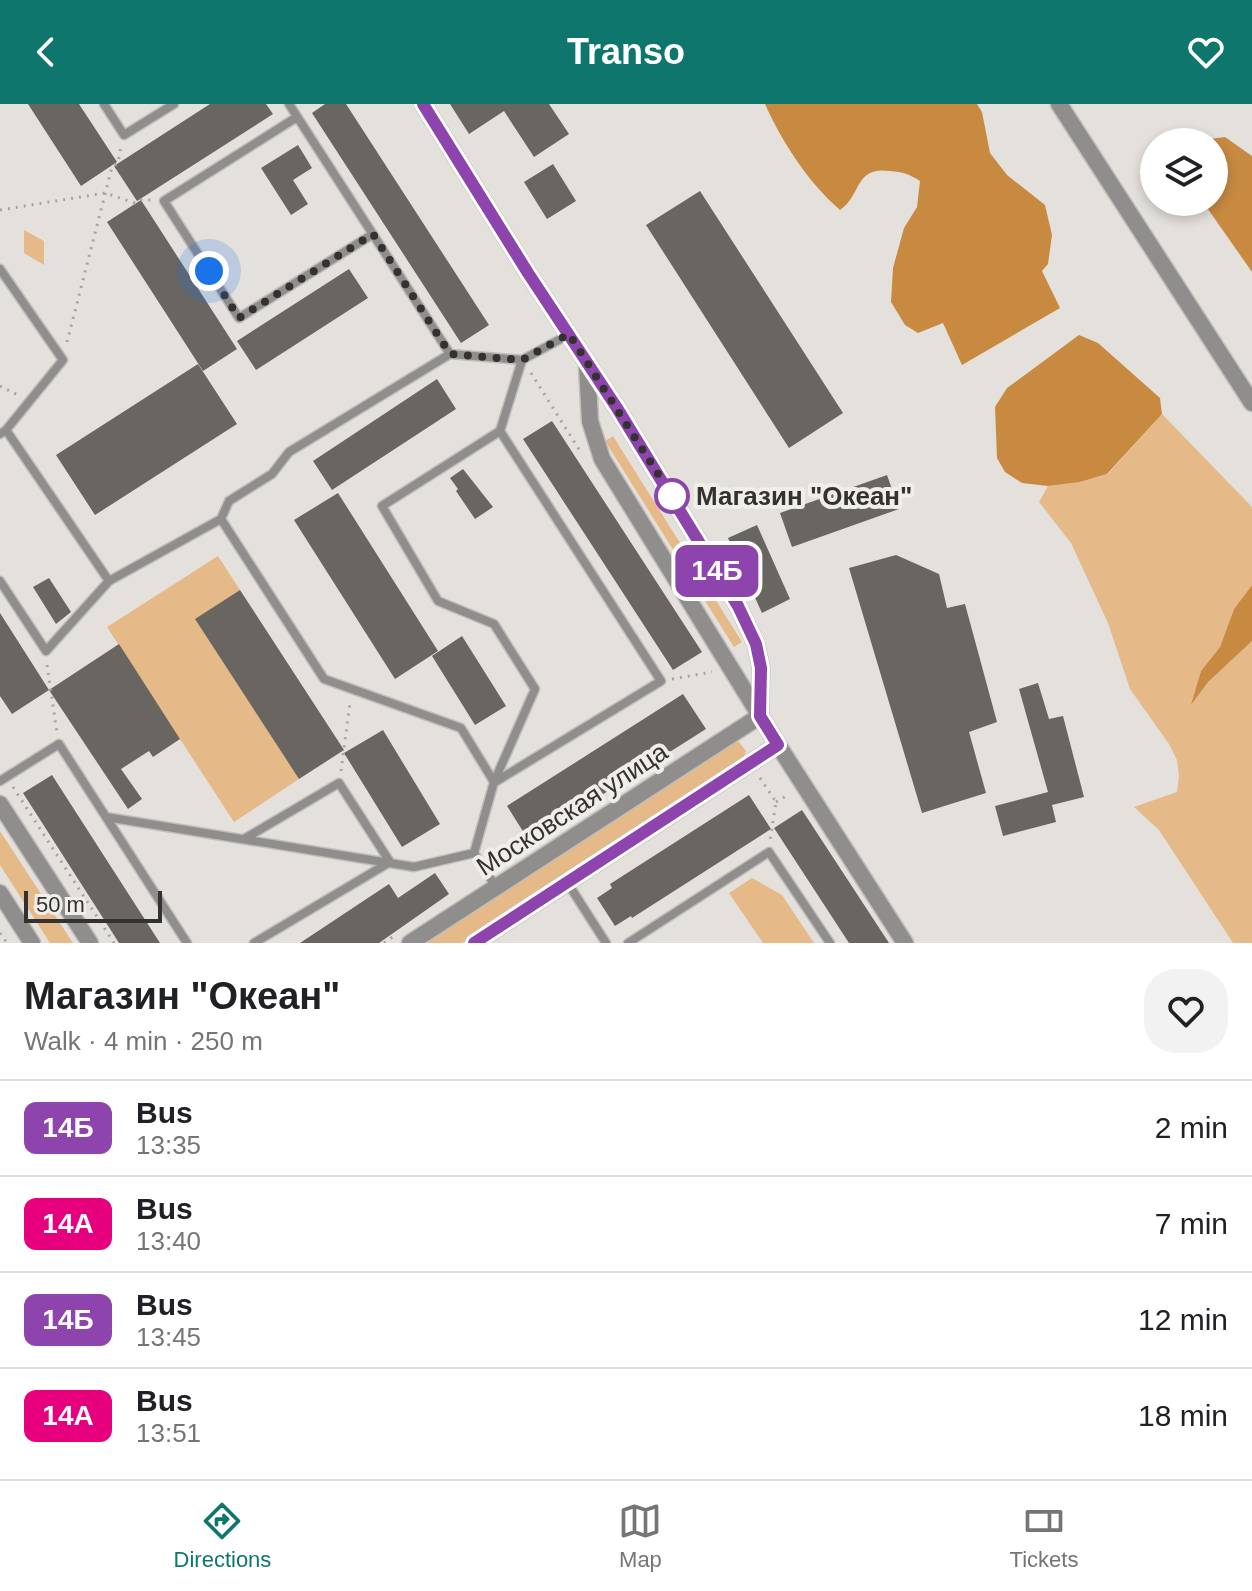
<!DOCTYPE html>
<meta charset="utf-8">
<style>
body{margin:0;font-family:Helvetica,sans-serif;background:#f2f2f2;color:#202124;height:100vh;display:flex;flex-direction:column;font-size:30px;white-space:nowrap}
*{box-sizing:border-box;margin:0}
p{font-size:26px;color:#757577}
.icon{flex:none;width:44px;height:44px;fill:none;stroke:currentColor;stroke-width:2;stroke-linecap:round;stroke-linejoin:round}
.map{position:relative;height:839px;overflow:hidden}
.drawer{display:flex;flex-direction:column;background:#fff;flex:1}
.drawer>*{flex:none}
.badge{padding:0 16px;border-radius:12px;font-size:28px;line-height:52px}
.controls{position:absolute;left:1140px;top:24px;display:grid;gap:16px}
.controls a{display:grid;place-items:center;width:88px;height:88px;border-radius:50%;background:#fff;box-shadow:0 4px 12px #0003;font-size:40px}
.scale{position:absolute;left:24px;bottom:20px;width:138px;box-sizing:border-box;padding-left:8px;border:4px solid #343230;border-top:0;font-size:22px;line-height:28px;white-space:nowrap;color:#343230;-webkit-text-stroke:6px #f1ede9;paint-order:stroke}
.you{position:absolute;width:40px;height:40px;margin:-20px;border:6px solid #fff;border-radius:50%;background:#1a73e8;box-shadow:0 0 0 12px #1a73e833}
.map>.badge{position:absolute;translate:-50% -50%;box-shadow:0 0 0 4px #fff}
.round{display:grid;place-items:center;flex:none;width:84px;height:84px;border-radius:32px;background:#f2f2f2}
.headline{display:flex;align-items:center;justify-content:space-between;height:136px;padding:0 24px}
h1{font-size:38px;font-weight:700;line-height:60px}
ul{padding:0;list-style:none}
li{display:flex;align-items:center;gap:24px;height:96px;padding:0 24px;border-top:2px solid #e0e0e0}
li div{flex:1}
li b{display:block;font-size:30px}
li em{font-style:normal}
li .badge{min-width:88px;font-weight:700;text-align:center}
header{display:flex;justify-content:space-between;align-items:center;height:104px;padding:0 24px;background:#0f766e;color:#fff;font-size:36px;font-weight:700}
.tabs{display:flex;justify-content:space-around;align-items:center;height:112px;border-top:2px solid #e0e0e0;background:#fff;font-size:22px;color:#757577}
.tabs a{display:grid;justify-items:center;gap:4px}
.tabs .current{color:#0f766e}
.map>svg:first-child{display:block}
.green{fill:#e6b988}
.water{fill:#c88a41}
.building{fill:#696561}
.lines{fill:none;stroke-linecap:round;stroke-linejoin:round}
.service-casing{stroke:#c1bdba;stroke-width:11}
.tertiary-casing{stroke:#c1bdba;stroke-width:19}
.path{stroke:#a7a3a0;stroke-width:3;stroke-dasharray:2 6;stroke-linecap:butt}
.service{stroke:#8f8e8c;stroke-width:8}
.tertiary{stroke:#8f8e8c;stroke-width:16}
.line-casing{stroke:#fff;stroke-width:18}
.line{stroke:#8e44ad;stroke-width:12}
.walk{stroke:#343230;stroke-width:8;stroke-dasharray:0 14.4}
.stop-dot{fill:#fff;stroke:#8e44ad;stroke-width:4}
.labels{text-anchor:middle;stroke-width:8;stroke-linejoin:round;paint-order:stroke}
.stop-label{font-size:26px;font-weight:bold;fill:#343230;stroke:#f1ede9;text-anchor:start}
.street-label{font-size:26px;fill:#343230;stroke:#f1ede9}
</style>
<header><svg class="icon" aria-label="back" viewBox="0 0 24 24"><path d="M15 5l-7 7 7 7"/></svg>Transo<svg class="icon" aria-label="heart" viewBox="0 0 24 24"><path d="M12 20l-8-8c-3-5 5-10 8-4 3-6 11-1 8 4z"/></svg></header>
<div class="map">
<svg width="1252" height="839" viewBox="0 0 1252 839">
<rect width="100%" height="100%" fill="#e4e0dc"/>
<path class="green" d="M 24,126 L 44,137 L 44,161 L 24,149 Z
M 1162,310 L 1252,403 L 1252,481 L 1234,505 L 1220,543 L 1201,567 L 1193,598 L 1208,577 L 1252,537 L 1252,839 L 1233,839 L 1159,726 L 1134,703 L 1177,688 L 1179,672 L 1177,656 L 1169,640 L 1130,585 L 1108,519 L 1071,439 L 1039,398 L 1048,382 L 1080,378 L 1108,370 Z
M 613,332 L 742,538 L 734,543 L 605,337 Z
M 218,452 L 240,486 L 196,515 L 299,675 L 234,718 L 107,523 Z
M 739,638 L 746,647 L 743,655 L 462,839 L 427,839 L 732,639 Z
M 0,727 L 73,839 L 50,839 L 0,761 Z
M 752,774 L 782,791 L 814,839 L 763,839 L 729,789 Z"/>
<path class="water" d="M 765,0 L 977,0 L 982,8 L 990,49 L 1007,71 L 1045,101 L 1052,131 L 1048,160 L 1042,167 L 1060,204 L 962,261 L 943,219 L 918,229 L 905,221 L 891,198 L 893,164 L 904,124 L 917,103 L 920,77 C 909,70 903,68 890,67 C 854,62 862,91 840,106 C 808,78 782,38 765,0 Z
M 1225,33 L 1252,52 L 1252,168 L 1203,98 L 1214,98 L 1214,38 L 1187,38 Z
M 1079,231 L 1098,239 L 1160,294 L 1162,310 L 1107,370 L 1080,378 L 1048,382 L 1022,379 L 1005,368 L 997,354 L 995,303 L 1007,284 Z
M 1252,481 L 1252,537 L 1208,578 L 1191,601 L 1201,567 L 1220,543 L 1234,505 Z"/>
<path class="building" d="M 28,0 L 79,0 L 117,58 L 81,82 Z
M 210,0 L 266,0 L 273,10 L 137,97 L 114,62 Z
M 325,0 L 346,0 L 489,221 L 461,239 L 312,9 Z
M 450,0 L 549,0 L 569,30 L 534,53 L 504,7 L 469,30 Z
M 298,41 L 312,64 L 293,76 L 308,100 L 291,111 L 261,64 Z
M 553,60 L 576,97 L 547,115 L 524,78 Z
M 700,87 L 843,309 L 789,344 L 646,121 Z
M 141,96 L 237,245 L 203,267 L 107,118 Z
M 349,165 L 368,194 L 256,266 L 237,237 Z
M 198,260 L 237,320 L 95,411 L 56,351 Z
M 437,275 L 456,305 L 332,386 L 313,357 Z
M 552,317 L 702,548 L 673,566 L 523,335 Z
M 463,365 L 493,403 L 475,415 L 456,387 L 458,385 L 450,374 Z
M 887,371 L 899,405 L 792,443 L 780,409 Z
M 338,389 L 438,547 L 395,575 L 294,416 Z
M 757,421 L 790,495 L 762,509 L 728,434 Z
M 896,451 L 939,470 L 947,504 L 965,500 L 997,618 L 969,628 L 986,689 L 922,709 L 849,464 Z
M 49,474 L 71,508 L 56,520 L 33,483 Z
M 240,486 L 344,646 L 299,675 L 195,515 Z
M 0,509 L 49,586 L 12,610 L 0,592 Z
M 462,532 L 506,602 L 475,621 L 432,552 Z
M 119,540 L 180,635 L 153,653 L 149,647 L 121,665 L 142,695 L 128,705 L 49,586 Z
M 1038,579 L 1049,615 L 1063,612 L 1084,693 L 1052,701 L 1056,718 L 1003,732 L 995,702 L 1048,688 L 1019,585 Z
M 683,590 L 706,625 L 529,737 L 507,702 Z
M 383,626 L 440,720 L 402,743 L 344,649 Z
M 52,671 L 160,839 L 119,839 L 23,689 Z
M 749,691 L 771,725 L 632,814 L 631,812 L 615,822 L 597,794 L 612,784 L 610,780 Z
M 802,706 L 889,839 L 849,839 L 774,724 Z
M 435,769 L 449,790 L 379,839 L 300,839 L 389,780 L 398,794 Z"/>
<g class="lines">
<defs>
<path id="service" d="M 104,0 L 124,31 L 174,0
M 289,0 L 450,250
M 297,13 L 164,97 L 239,214 L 373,130
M 0,165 L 63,256 L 6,326 L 0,330
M 221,415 L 229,397 L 272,370 L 289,348 L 450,250 L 522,256 L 568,231
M 0,477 L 46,547 L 109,477 L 6,326
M 109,477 L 221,415 L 324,575 L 461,624 L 494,678 L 474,749
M 0,677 L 59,640 L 187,839
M 494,678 L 535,585 L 494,520 L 438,497 L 382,402 L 500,327 L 522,256
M 495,678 L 661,577 L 500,327
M 106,713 L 414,763 L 474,749 L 496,783
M 244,735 L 339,679 L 390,758 L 254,839
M 567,778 L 606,839
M 628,839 L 769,748 L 830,839"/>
<path id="tertiary" d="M 423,0 L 528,169 L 617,304 L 738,502 L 756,540 L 761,564 L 760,612
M 1059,0 L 1252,299
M 587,261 L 590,317 L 602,355 L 778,641 L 905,839
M 0,700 L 90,839
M 0,789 L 32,839
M 410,839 L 760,612
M 474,839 L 778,641"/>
</defs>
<use href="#service" class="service-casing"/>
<use href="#tertiary" class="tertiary-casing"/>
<path class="path" d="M 0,106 L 105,89 L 135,99 L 141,96 L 153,96
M 67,238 L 112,63 L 118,59 L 121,42
M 531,269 L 580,347
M 0,282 L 18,291
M 47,561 L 57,629
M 672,575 L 712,568
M 341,667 L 350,599
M 760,674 L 776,698 L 770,736
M 13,683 L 114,839
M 776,698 L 790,690
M 0,829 L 7,839
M 384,839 L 394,832"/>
<use href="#service" class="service"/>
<use href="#tertiary" class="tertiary"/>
</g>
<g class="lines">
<defs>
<path id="line" d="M 423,0 L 528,169 L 617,304 L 738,502 L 756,540 L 761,564 L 760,612 L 778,641 L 474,839"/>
</defs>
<use href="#line" class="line-casing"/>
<use href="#line" class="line"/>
<path class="walk" d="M 209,167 L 239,214 L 373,130 L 450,250 L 522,256 L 569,230 L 672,392"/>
</g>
<circle class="stop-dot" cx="672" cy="392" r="16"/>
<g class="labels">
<g class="stop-label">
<text x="696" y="401">Магазин "Океан"</text>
</g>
<g class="street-label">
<text transform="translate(572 705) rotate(-33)" y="9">Московская улица</text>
</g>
</g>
</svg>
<div class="controls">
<a><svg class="icon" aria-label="layers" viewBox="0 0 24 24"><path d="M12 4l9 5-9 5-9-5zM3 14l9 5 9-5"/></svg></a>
</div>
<div class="scale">50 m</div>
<div class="you" style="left:209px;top:167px"></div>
<b class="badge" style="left:717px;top:467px;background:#8e44ad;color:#fff">14Б</b>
</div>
<section class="drawer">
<div class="headline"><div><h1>Магазин &quot;Океан&quot;</h1><p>Walk · 4 min · 250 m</p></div><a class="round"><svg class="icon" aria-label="heart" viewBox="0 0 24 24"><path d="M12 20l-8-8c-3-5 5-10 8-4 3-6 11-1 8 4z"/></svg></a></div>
<ul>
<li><span class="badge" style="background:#8e44ad;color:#fff">14Б</span><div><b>Bus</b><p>13:35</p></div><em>2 min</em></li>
<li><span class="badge" style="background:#e6007e;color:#fff">14А</span><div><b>Bus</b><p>13:40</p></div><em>7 min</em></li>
<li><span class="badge" style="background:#8e44ad;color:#fff">14Б</span><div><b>Bus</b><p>13:45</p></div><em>12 min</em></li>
<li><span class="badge" style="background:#e6007e;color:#fff">14А</span><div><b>Bus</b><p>13:51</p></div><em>18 min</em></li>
</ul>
</section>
<nav class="tabs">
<a class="current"><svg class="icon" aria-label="directions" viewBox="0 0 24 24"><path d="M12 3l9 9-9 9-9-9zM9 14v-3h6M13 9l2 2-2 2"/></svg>Directions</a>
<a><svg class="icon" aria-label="map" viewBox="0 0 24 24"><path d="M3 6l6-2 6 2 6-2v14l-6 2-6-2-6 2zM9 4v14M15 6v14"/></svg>Map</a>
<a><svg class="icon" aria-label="tickets" viewBox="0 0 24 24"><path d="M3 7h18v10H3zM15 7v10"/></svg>Tickets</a>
</nav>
